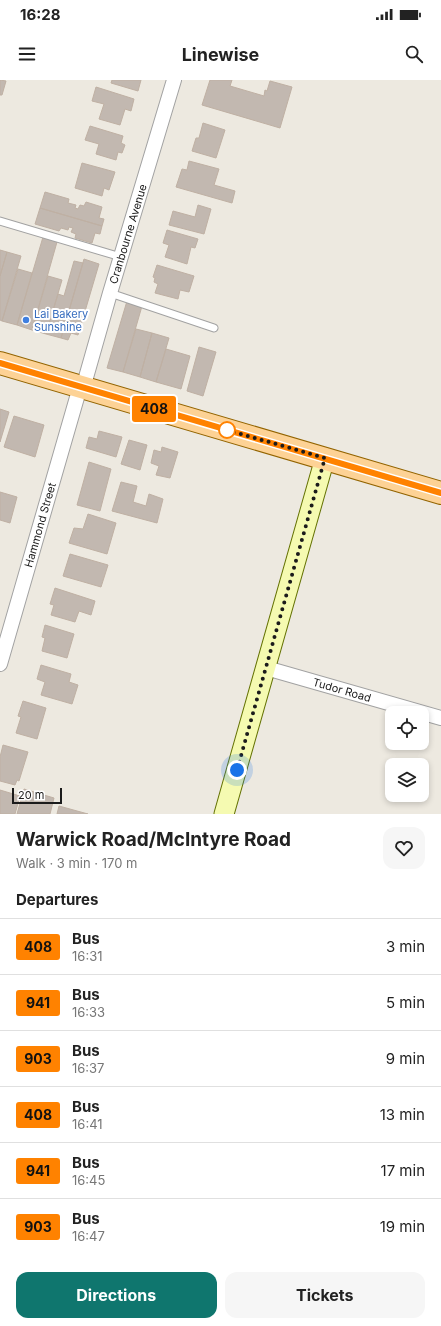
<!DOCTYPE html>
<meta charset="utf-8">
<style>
body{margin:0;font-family:Inter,sans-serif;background:#f6f6f6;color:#222;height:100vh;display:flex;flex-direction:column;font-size:15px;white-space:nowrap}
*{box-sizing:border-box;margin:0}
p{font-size:13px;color:#767676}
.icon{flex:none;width:22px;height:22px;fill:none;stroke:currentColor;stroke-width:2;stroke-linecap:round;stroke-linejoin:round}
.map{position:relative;height:734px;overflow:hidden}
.panel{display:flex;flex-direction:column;background:#fff;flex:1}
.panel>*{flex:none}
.badge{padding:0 8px;border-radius:3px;font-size:14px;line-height:26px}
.buttons{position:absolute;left:385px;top:626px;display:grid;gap:8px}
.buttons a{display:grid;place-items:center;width:44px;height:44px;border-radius:8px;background:#fff;box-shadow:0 2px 6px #0003;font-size:20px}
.scale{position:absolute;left:12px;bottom:10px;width:50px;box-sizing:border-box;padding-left:4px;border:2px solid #1b1b1b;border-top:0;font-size:11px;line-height:14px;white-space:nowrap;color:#1b1b1b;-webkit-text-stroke:3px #fff;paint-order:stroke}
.you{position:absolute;width:20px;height:20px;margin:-10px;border:3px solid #fff;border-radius:50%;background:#1a73e8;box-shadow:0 0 0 6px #1a73e833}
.map>.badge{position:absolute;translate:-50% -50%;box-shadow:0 0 0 2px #fff}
h2{padding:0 16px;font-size:15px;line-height:36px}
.round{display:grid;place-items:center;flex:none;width:42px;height:42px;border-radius:12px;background:#f6f6f6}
.summary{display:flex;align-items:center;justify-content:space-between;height:68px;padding:0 16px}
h1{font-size:19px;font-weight:700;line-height:30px}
.primary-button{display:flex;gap:8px;margin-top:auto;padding:8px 16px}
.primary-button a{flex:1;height:46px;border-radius:12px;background:#0f766e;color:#fff;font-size:16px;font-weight:700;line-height:46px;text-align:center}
.primary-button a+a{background:#f6f6f6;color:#222}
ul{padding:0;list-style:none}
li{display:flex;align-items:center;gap:12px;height:56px;padding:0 16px;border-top:1px solid #e0e0e0}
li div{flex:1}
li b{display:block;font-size:15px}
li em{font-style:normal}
li .badge{min-width:44px;font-weight:700;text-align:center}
.status{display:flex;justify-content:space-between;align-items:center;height:28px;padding:0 20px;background:#fff;direction:ltr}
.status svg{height:11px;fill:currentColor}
header{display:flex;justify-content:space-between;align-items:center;height:52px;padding:0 16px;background:#fff;font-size:18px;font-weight:700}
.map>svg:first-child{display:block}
.building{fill:#c2b8b0;stroke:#bfb0a3}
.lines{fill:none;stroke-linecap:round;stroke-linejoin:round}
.lane-casing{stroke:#a2a2a2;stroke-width:9}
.street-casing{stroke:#a2a2a2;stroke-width:16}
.secondary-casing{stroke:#647203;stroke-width:21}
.primary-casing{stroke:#936400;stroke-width:24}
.lane{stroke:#fff;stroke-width:7}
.street{stroke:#fff;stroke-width:14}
.secondary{stroke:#f5fab1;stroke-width:19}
.primary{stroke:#fdd295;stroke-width:22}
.line-casing{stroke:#fff;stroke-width:9}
.line{stroke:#ff8200;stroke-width:6}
.walk{stroke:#1b1b1b;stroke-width:4;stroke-dasharray:0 7.2}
.shop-dot{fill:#3f7fe0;stroke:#fff;stroke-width:1.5}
.stop-dot{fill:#fff;stroke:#ff8200;stroke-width:2}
.labels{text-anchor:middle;stroke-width:4;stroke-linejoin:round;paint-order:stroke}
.street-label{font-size:11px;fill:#1b1b1b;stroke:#fff}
.shop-label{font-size:11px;fill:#366cbe;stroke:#fff;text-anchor:start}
</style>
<div class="status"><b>16:28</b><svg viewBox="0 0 49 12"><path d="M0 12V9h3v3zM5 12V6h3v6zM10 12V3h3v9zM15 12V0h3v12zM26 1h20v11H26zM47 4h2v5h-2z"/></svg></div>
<header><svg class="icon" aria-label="menu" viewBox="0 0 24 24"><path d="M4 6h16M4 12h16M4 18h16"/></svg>Linewise<svg class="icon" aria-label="search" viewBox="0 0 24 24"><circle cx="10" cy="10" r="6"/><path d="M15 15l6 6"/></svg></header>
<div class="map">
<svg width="441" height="734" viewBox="0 0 441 734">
<rect width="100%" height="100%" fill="#ede9e0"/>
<path class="building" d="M 0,0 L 6,1 L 2,15 L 0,15 Z
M 112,0 L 141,0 L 138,11 L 111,3 Z
M 210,0 L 232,0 L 230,6 L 264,16 L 265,10 L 267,11 L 270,1 L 292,7 L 280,48 L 202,25 Z
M 96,7 L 134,19 L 131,31 L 125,29 L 120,45 L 99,39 L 104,24 L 92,21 Z
M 203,43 L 225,50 L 216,78 L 192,71 L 196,58 L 199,58 Z
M 90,46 L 123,56 L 121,63 L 125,65 L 122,73 L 118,72 L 116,80 L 96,74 L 99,64 L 85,60 Z
M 189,81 L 219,89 L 214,105 L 235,111 L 232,123 L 176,107 L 182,89 L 187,90 Z
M 82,83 L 115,92 L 109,110 L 104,108 L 102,116 L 75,108 Z
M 45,112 L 69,119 L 68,123 L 76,125 L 75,128 L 78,129 L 80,125 L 84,126 L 86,122 L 102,127 L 99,138 L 104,139 L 102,146 L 40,128 Z
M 198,125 L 211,129 L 204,154 L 169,145 L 173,131 L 195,137 Z
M 40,128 L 102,146 L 100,154 L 95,153 L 92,163 L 75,158 L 76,154 L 71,152 L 73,148 L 69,147 L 68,150 L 61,148 L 59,151 L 35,144 Z
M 167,150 L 198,159 L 195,168 L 191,167 L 187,184 L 165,177 L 169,165 L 163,163 Z
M 43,157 L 57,162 L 32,250 L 17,245 Z
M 0,170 L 7,172 L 0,196 Z
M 7,172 L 21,176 L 2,241 L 0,240 L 0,196 Z
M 84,179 L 99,184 L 78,255 L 71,253 L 68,260 L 61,258 Z
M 74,181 L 83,183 L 61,258 L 46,254 L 58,214 L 64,216 Z
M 157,185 L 194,196 L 189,212 L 180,210 L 178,219 L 155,213 L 158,204 L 154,202 L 155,198 L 153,197 Z
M 18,189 L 32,193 L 17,245 L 2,241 Z
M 48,196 L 62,200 L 46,254 L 32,250 Z
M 127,221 L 142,226 L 123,292 L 107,288 Z
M 136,249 L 152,253 L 140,297 L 123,292 Z
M 152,253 L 169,258 L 156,302 L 140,297 Z
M 199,267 L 216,272 L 203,316 L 187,311 Z
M 166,269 L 190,276 L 181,309 L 156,302 Z
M 0,329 L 9,332 L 0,362 Z
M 14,336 L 44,345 L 35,377 L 4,367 Z
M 99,351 L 122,357 L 116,377 L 86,368 L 89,357 L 97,359 Z
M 129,360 L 147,365 L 140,390 L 121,384 Z
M 162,367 L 178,372 L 170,398 L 156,395 L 159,386 L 151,383 L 154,370 L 161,372 Z
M 89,382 L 111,389 L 100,431 L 77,425 Z
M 121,402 L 137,406 L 133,422 L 146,426 L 149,414 L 163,419 L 157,443 L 112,431 Z
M 0,412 L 17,417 L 10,443 L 0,440 Z
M 88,434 L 116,443 L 107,474 L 69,463 L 74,448 L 83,449 Z
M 70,474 L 108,485 L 101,507 L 63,496 Z
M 55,508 L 95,521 L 91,535 L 79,531 L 75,542 L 51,535 L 54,525 L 50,524 Z
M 45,545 L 74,554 L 67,578 L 42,571 L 45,558 L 42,557 Z
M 41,585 L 71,594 L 69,602 L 78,605 L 72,624 L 41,615 L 45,602 L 37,599 Z
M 23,621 L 46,628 L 37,659 L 16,653 L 21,637 L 18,636 Z
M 3,665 L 28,672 L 19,701 L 17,700 L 15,705 L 0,701 L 0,677 Z
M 24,709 L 54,718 L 50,734 L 17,734 Z
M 0,710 L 20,716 L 15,734 L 0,734 Z
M 59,726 L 88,734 L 57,734 Z"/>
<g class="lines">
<defs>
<path id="lane" d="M 0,141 L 121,177
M 110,213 L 214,248"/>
<path id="street" d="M 83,308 L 110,213 L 174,0
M 0,584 L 80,307
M 266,588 L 441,638"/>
<path id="secondary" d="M 224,734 L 325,378"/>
<path id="primary" d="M 0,283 L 441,413"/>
</defs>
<use href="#lane" class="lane-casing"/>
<use href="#street" class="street-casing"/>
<use href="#secondary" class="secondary-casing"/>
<use href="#primary" class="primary-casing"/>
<use href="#lane" class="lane"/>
<use href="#street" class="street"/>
<use href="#secondary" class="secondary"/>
<use href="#primary" class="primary"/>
</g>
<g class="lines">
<defs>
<path id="line" d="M 0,283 L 441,413"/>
</defs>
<use href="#line" class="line-casing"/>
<use href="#line" class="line"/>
<path class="walk" d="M 227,350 L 325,378 L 237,690"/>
</g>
<circle class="shop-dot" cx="26" cy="240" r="4"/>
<circle class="stop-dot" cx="227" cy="350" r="8"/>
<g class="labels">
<g class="street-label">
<text transform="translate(128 154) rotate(-73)" y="4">Cranbourne Avenue</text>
<text transform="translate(40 445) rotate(-74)" y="4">Hammond Street</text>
<text transform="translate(342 610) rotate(16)" y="4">Tudor Road</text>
</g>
<g class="shop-label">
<text x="34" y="238">Lai Bakery<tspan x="34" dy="13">Sunshine</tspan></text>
</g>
</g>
</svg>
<div class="buttons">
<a><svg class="icon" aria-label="locate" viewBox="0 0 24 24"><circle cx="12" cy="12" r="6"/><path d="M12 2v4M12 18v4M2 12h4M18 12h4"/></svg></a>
<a><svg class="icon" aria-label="layers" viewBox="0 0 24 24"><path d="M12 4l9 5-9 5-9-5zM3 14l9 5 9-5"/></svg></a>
</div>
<div class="scale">20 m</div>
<div class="you" style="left:237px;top:690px"></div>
<b class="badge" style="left:154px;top:329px;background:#ff8200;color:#111">408</b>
</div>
<section class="panel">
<div class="summary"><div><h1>Warwick Road/McIntyre Road</h1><p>Walk · 3 min · 170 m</p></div><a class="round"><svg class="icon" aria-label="heart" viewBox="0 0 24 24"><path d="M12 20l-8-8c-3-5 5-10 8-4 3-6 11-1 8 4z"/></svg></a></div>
<h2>Departures</h2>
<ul>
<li><span class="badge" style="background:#ff8200;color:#111">408</span><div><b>Bus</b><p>16:31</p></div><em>3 min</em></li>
<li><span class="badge" style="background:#ff8200;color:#111">941</span><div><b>Bus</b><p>16:33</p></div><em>5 min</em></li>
<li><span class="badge" style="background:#ff8200;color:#111">903</span><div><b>Bus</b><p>16:37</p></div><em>9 min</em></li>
<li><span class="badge" style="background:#ff8200;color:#111">408</span><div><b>Bus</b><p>16:41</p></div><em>13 min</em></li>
<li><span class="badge" style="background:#ff8200;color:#111">941</span><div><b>Bus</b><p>16:45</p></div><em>17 min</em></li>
<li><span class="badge" style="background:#ff8200;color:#111">903</span><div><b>Bus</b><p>16:47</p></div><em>19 min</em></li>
</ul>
<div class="primary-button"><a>Directions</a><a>Tickets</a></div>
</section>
